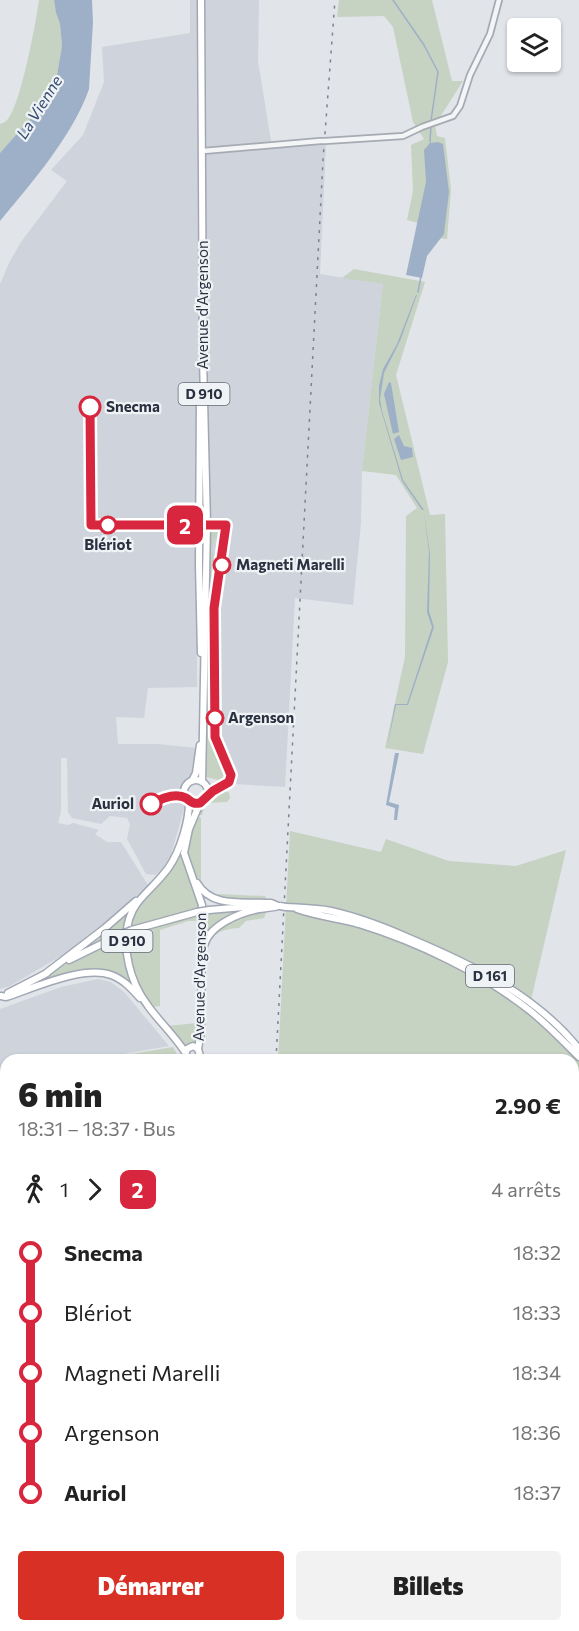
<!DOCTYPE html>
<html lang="fr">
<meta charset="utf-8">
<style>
body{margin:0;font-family:Commissioner,sans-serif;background:#f2f2f2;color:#222;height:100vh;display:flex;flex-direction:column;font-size:22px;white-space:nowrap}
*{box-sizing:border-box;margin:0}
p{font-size:20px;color:#767676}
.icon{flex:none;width:33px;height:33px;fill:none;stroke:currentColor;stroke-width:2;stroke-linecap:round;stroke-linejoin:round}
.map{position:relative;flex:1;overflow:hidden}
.sheet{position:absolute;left:0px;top:1054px;width:579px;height:578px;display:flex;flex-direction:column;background:#fff;border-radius:18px 18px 0 0;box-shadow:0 2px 4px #0004}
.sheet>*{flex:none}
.badge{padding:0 12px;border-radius:9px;font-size:21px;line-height:39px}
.controls{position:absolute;left:507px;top:18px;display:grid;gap:12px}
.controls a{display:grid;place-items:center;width:54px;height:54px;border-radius:6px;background:#fff;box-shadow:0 2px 4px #0004;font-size:30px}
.map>.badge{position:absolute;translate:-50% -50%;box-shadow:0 0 0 3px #fff}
.legs{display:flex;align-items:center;gap:9px;height:66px;padding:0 18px;font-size:20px}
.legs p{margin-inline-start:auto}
.summary{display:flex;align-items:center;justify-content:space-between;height:102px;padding:0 18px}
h1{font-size:33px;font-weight:800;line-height:45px}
.action{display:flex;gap:12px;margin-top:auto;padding:12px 18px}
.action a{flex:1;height:69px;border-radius:6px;background:#d93025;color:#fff;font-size:24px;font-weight:800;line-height:69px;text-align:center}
.action a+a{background:#f2f2f2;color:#222}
ul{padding:0 18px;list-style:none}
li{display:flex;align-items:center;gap:21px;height:60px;font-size:22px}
li i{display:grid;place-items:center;width:9px;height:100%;margin:0 8px;background:currentColor}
li i::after{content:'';width:15px;height:15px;margin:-8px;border:4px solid;border-radius:50%;background:#fff}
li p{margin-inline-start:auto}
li:first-child i{background:linear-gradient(#0000 50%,currentColor 0)}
li:last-child i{background:linear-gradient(currentColor 50%,#0000 0)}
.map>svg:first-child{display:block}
.built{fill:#cfd3db}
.green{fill:#c6d2c2}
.water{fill:#9eb0c7}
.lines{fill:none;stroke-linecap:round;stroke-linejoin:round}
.stream{stroke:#9eb0c7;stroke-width:1.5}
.tertiary-casing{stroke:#a6abb3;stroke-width:8}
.primary-casing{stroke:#a1a8b4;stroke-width:9}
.tertiary{stroke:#f3f5f7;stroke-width:4.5}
.primary{stroke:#fff;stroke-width:6}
.rail{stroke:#7b8392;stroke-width:1.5;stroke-dasharray:3 6;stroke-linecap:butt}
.tertiary-bridge-casing{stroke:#a6abb3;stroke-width:8;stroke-linecap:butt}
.primary-bridge-casing{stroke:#a1a8b4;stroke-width:9;stroke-linecap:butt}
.tertiary-bridge{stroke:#f3f5f7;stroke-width:4.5}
.primary-bridge{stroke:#fff;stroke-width:6}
.line-1-casing{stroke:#fff;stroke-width:14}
.line-1{stroke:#d7263d;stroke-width:9}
.stop-1-dot{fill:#fff;stroke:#d7263d;stroke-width:3}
.labels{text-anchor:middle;stroke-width:4.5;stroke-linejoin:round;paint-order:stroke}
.shield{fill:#f0f3f6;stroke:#656b77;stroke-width:1.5}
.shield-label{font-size:14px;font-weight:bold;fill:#2a3140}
.street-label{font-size:15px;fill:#2a3140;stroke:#f0f3f6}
.stop-label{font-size:15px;font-weight:bold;fill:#2a3140;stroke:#f0f3f6;text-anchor:start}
.water-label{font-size:16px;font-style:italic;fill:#364f72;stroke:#f0f3f6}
</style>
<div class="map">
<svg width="579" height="1631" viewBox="0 0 579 1631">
<rect width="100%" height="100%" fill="#e1e4e9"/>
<path class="built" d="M 190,0 L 259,0 L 258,61 L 271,141 L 326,144 L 320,274 L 383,284 L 362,471 L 361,523 L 353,605 L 295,598 L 285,787 L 234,784 L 234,772 L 217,737 L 217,614 L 197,613 L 197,687 L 148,688 L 144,718 L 116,717 L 118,744 L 157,744 L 197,748 L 196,763 L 192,776 L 183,782 L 182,787 L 181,801 L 185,805 L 171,855 L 161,871 L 155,875 L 146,874 L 127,839 L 130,824 L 127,818 L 110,816 L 101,824 L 72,818 L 68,812 L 67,758 L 61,758 L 61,812 L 58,823 L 68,825 L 73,823 L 99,830 L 95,834 L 107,842 L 121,842 L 148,885 L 115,916 L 73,949 L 10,986 L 0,989 L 0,284 L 9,263 L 21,242 L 67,181 L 51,170 L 83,135 L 104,82 L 102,47 L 190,33 Z
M 98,979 L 111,982 L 125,993 L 169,1046 L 106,1057 L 106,1060 L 6,1060 L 6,1075 L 2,1075 L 0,1072 L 0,1009 L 61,987 Z
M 579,1102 L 579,1305 L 573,1310 L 573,1103 Z
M 0,1259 L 6,1268 L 6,1626 L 40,1626 L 41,1631 L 0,1631 Z"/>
<path class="green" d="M 39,0 L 54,0 L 56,13 L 60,24 L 62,46 L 56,81 L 38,110 L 0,153 L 0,124 C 3,123 5,123 8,119 C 21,103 36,23 39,0 Z
M 339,0 L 432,0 L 452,81 L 463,81 L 435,125 L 437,136 L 445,138 L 451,190 L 447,239 L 425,237 L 425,225 L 407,220 L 413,191 L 411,145 L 424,139 L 413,122 L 393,27 L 384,16 L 337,17 Z
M 354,269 L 425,282 L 396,375 L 430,515 L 445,514 L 448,662 L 423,754 L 385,748 L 405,657 L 406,516 L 417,508 L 396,475 L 362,471 L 383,284 L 342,278 Z
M 219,529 L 222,531 L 224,538 L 217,537 L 214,539 L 212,552 L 214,553 L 211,573 L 215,574 L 210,604 L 210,689 L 213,689 C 213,705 210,724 213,739 C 216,752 232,765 227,779 L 218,780 L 203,776 L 206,748 L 209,555 L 211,534 L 214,530 Z
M 223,789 L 229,793 L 230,798 L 227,802 L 206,803 L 202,815 L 195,816 C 201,804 209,794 223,789 Z
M 199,817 L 201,818 L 201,881 L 208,892 L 217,894 L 265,896 L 267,901 C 253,901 223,903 211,896 C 197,887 185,861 187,846 C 188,837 192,827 195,819 Z
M 290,831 L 381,852 L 386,839 L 449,861 L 516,866 L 566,850 L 531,1000 L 551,1030 L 579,1061 L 579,1101 L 573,1102 L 573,1060 L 278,1060 Z
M 182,846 C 181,868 196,886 200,907 L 130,927 L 134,912 Z
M 131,906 L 127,928 L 90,946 L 88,943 Z
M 245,908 L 243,913 L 205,937 L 205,913 Z
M 267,910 L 264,918 L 246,921 L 239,928 C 222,929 210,933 207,951 L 207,941 C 222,922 243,913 267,910 Z
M 198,914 L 199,921 L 188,921 L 160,930 L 160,1006 L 153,1007 L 167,1026 L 198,1023 L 196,1043 L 184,1046 C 156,1008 124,989 128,934 L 163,922 Z
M 126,935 L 136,989 L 102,971 L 25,988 L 74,959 Z
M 173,1047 L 180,1060 L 107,1060 L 107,1058 Z
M 579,1486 L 579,1572 L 573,1564 L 573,1496 Z"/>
<path class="water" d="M 54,0 L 92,0 L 93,22 L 89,89 C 74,134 30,185 0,221 L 0,153 L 38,110 L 56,81 L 62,46 L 60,24 L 56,13 Z
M 438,142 L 443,144 L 449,192 L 444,234 L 427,256 L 422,278 L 406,275 L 426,182 L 424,150 L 430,143 Z
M 416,295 L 417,295 L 400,341 L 384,373 L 380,399 L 382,411 L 403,480 L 424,510 L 422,510 L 402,481 L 379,403 L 379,386 L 383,369 L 397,344 Z
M 389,382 L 391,383 L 399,432 L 393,434 L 384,394 Z
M 399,435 L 404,446 L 412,448 L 413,457 L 401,460 L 394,439 Z
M 424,512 L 430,554 L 429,611 L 434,627 L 408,705 L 396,705 L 387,748 L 395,704 L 407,704 L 432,627 L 427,612 L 429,552 Z
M 395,753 L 399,753 L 389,802 L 399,805 L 397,820 L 394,820 L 395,808 L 386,805 Z
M 0,1179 L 6,1185 L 6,1242 L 0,1235 Z"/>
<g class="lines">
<path class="stream" d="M 393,0 L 424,45 L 438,72 L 431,121
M 430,142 L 431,126
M 418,292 L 421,276"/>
<defs>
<path id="tertiary" d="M 325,141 L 403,136 L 422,127 L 453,116 L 460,106 L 470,75 L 490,34 L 499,0
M 203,151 L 320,141
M 0,1513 L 6,1525
M 57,1626 L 60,1631
M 218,1631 L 239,1628"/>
<path id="primary" d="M 201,0 L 203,358 L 207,524 L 202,782
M 200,394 L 199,565 L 201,653
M184 792a12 12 0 1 1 24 0a12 12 0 1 1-24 0Z
M 192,781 L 196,773 L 200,745
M 197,883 C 212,909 245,901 271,903 L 278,906
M 286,907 C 302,908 316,908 331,911 C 358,917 384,927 409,938 C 471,964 536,995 579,1049
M 297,909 C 316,916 338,918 359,924 C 417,942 481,972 529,1010 C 547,1024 563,1041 579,1057
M 209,910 L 256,906
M 132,930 L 197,912
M 204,946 C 209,925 239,913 259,909 C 265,908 271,908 278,906
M 69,960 L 122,934
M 45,974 L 105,928 L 136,901
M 8,993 L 47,973
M 1,996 L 6,997 C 34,988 83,965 111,975 C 123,979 132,989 140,998
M 185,1052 C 170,1029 148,1012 136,986 C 125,961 120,925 138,902 C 148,890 160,880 169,867 C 180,851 189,822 189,802
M 188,1060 L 185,1056 L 187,1049 L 193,1046 L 198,1049
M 197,1060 L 200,1056 L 198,1049 L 201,1031 L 202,905 L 184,853 L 189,829 L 200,803
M 239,1626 L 241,1631
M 248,1631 L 249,1626 L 259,1631"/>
</defs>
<use href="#tertiary" class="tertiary-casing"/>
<use href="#primary" class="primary-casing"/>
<use href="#tertiary" class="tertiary"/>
<use href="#primary" class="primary"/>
<path class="rail" d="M 276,1060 L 323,160 L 335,0
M 321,1626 L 323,1631"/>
<defs>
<path id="tertiary-bridge" d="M 320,141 L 325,141"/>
<path id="primary-bridge" d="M 280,906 L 286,907
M 197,912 L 209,910
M 122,934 L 132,930"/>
</defs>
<use href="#tertiary-bridge" class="tertiary-bridge-casing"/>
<use href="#primary-bridge" class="primary-bridge-casing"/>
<use href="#tertiary-bridge" class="tertiary-bridge"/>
<use href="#primary-bridge" class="primary-bridge"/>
</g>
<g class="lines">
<defs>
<path id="line-1" d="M 90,407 L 91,525 L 226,525 L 214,608 L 215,737 L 231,775 L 229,782 L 213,791 L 200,803 C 192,804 192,802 186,798 C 175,792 160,799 151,804"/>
</defs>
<use href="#line-1" class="line-1-casing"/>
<use href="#line-1" class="line-1"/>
</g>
<g class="stop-1-dot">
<circle cx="90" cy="407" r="10"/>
<circle cx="108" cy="525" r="8"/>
<circle cx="222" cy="565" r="8"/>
<circle cx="215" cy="718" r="8"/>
<circle cx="151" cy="804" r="10"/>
</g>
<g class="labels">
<g class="shield">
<rect x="178.5" y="383" width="51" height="22" rx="4.5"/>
<rect x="101.5" y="930" width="51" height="22" rx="4.5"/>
<rect x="466" y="965" width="48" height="22" rx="4.5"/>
</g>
<g class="shield-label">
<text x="204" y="399">D 910</text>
<text x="127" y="946">D 910</text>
<text x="490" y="981">D 161</text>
</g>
<g class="street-label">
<text transform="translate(203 305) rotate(-90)" y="5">Avenue d'Argenson</text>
<text transform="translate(200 977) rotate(-89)" y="5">Avenue d'Argenson</text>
</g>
<g class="stop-label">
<text x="106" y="412">Snecma</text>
<text x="108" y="550" text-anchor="middle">Blériot</text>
<text x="236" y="570">Magneti Marelli</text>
<text x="228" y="723">Argenson</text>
<text x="134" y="809" text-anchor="end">Auriol</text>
</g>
<g class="water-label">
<text transform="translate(39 107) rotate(-58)" y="6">La Vienne</text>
</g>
</g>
</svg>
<div class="controls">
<a><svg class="icon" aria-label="layers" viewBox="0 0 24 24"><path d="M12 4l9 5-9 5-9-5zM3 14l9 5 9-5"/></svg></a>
</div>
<b class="badge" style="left:185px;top:525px;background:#d7263d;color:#fff">2</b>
<section class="sheet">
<div class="summary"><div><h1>6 min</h1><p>18:31 – 18:37 · Bus</p></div><b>2.90 €</b></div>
<div class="legs"><svg class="icon" aria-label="walk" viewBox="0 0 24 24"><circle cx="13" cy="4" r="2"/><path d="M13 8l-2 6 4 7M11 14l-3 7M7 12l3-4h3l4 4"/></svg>1<svg class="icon" aria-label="forward" viewBox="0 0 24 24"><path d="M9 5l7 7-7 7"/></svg><b class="badge" style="background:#d7263d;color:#fff">2</b><p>4 arrêts</p></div>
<ul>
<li><i style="color:#d7263d"></i><b>Snecma</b><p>18:32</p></li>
<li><i style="color:#d7263d"></i><span>Blériot</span><p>18:33</p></li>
<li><i style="color:#d7263d"></i><span>Magneti Marelli</span><p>18:34</p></li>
<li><i style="color:#d7263d"></i><span>Argenson</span><p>18:36</p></li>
<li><i style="color:#d7263d"></i><b>Auriol</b><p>18:37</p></li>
</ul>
<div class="action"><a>Démarrer</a><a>Billets</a></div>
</section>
</div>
